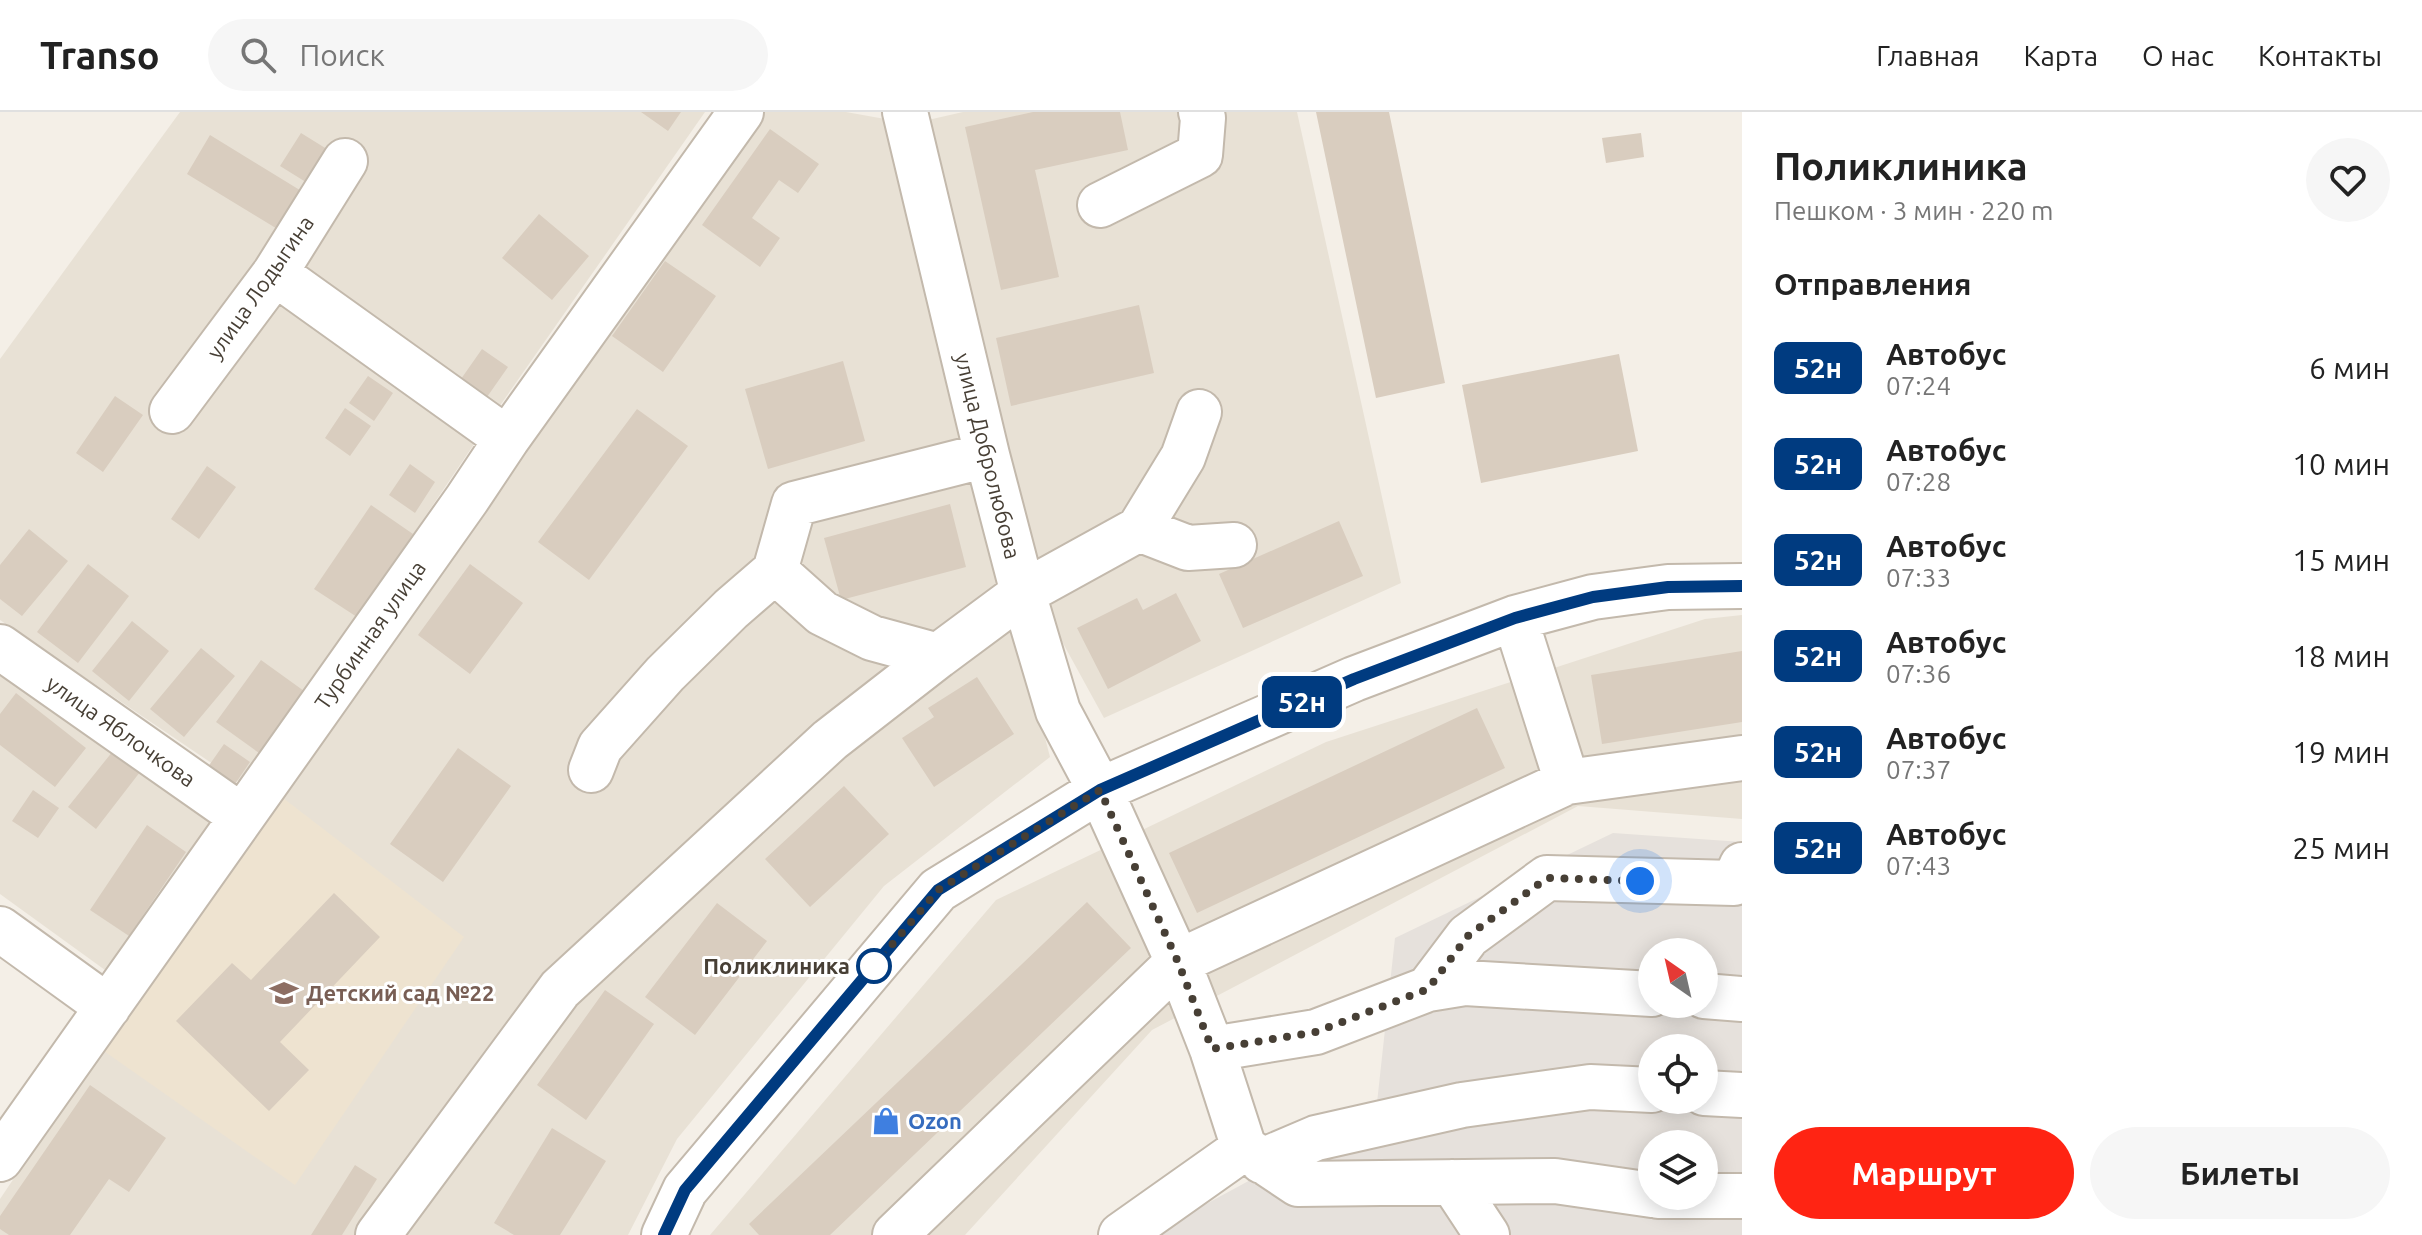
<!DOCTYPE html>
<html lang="ru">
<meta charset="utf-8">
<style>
body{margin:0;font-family:Ubuntu,sans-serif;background:#f6f6f6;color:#222;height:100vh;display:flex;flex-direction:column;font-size:30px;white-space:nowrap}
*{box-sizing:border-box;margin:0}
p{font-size:26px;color:#767676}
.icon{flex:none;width:44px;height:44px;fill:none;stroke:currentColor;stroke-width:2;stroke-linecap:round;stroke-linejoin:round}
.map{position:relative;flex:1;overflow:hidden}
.drawer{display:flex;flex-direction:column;background:#fff;width:680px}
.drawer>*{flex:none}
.badge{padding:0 16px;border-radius:12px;font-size:28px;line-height:52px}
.needle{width:52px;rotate:326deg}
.controls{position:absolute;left:1638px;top:826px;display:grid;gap:16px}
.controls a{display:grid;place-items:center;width:80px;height:80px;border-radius:50%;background:#fff;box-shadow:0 4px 20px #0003;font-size:40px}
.you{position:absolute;width:40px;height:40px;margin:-20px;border:6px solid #fff;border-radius:50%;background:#1a73e8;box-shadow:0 0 0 12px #1a73e833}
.map>.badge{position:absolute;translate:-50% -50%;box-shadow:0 0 0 4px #fff}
h2{padding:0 32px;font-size:30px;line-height:72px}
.round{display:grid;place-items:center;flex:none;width:84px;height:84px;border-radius:42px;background:#f6f6f6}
.head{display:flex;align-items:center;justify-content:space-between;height:136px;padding:0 32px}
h1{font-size:38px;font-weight:700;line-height:60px}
.primary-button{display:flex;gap:16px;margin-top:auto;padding:16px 32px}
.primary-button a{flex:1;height:92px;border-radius:48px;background:#ff2413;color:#fff;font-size:32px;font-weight:700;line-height:92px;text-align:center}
.primary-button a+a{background:#f6f6f6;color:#222}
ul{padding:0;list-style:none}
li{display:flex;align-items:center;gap:24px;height:96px;padding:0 32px}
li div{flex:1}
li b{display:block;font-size:30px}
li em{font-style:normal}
li .badge{min-width:88px;font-weight:700;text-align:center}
header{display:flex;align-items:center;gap:48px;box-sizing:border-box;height:112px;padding:0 40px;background:#fff;border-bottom:2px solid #e0e0e0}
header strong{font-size:38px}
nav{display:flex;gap:44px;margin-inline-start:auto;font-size:28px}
.search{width:560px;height:72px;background:#f6f6f6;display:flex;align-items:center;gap:20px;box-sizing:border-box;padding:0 28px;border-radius:44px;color:#767676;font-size:30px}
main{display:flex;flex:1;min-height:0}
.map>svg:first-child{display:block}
.residential{fill:#e8e1d5}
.industrial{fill:#e6e1dc;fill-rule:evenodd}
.education{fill:#eee3d0}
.building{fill:#d9cdbf}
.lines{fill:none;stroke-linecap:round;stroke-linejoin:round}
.minor-casing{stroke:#c3b9ac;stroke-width:48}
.minor{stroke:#fff;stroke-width:44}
.line-casing{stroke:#fff;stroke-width:18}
.line{stroke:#003b80;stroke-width:12}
.walk{stroke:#473f35;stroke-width:8;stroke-dasharray:0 14.4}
.stop-dot{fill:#fff;stroke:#003b80;stroke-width:4}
.labels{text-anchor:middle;stroke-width:6;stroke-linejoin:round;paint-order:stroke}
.street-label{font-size:22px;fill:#473f35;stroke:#fff}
.stop-label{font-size:22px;font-weight:bold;fill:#473f35;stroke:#fff;text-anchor:end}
.education-label{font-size:22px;font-weight:bold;fill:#785e54;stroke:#fff;text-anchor:start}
.shop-label{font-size:22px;font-weight:bold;fill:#366cbe;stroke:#fff;text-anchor:start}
</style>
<header>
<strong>Transo</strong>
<div class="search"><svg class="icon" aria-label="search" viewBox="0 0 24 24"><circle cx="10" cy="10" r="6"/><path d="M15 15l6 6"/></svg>Поиск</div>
<nav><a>Главная</a><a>Карта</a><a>О нас</a><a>Контакты</a></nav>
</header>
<main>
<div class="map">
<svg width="1742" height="1123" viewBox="0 0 1742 1123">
<rect width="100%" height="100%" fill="#f4efe7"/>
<path class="residential" d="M 180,0 L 705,0 L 499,295 L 244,673 L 0,508 L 0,247 Z
M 758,0 L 846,0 L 885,7 L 1050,645 L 884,774 L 677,1027 L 628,1123 L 0,1123 L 0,1087 L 101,937 L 283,686 Z
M 963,0 L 1297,0 L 1401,471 L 1104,606 L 1053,513 L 928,8 Z
M 1742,503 L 1742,707 L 1578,694 L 1152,918 L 965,1123 L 710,1123 L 996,788 L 1326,630 L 1705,507 Z
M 0,551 L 223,707 L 115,859 L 105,858 L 0,782 Z"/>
<path class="industrial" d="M 1613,721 L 1742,730 L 1742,1123 L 1149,1123 L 1376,1000 L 1395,826 ZM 1652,840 L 1704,840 L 1704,892 L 1652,892 ZM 1652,936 L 1704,936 L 1704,988 L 1652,988 ZM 1652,1032 L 1704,1032 L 1704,1084 L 1652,1084 Z"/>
<path class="education" d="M 283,686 L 464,825 L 295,1073 L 101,937 Z"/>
<path class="building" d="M 641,0 L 681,0 L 668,19 Z
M 1033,0 L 1120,0 L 1128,38 L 1035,58 L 1059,165 L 1001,178 L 965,15 Z
M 1316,0 L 1389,0 L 1445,271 L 1376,286 Z
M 770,17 L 819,52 L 798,81 L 779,68 L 752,106 L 780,126 L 760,155 L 702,113 Z
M 301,21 L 330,39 L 309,72 L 280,54 Z
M 1641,21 L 1644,45 L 1606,51 L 1602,26 Z
M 210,23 L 303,80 L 279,118 L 187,62 Z
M 539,102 L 589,144 L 552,188 L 502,146 Z
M 665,149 L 716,184 L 663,260 L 612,224 Z
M 1139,193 L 1154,261 L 1011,294 L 996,226 Z
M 482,237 L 508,255 L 487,285 L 461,267 Z
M 1619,242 L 1638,339 L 1481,371 L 1462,273 Z
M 843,249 L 865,329 L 768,357 L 745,277 Z
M 368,264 L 393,281 L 374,309 L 349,291 Z
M 115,284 L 143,303 L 103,360 L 76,341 Z
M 345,296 L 371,314 L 350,344 L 325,326 Z
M 637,297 L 688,334 L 589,468 L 538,430 Z
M 410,352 L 435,370 L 415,401 L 389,383 Z
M 207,354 L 236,375 L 199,427 L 171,407 Z
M 950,392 L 966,455 L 841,488 L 824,426 Z
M 371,393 L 413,422 L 357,505 L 314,477 Z
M 1339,409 L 1363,464 L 1243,516 L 1219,462 Z
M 29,417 L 68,449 L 22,504 L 0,487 L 0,453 Z
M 88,452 L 129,484 L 78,551 L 37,520 Z
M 470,452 L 523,491 L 470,562 L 418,523 Z
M 1176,481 L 1201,529 L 1108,577 L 1077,516 L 1137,486 L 1143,498 Z
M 132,509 L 169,539 L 129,589 L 92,559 Z
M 201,536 L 235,564 L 184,625 L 150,597 Z
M 1742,539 L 1742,610 L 1602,632 L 1591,563 Z
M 261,548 L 304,579 L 259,641 L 216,610 Z
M 977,565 L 1014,622 L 934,675 L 902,626 L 934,605 L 928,596 Z
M 16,581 L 86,636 L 55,675 L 0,633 L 0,602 Z
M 1477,596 L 1505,656 L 1197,801 L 1169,741 Z
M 224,632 L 250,650 L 229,681 L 203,662 Z
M 458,636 L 511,674 L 443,770 L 390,732 Z
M 113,639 L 140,660 L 96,717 L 68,695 Z
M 844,674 L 889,722 L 810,795 L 765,747 Z
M 33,678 L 59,696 L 38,726 L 12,709 Z
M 147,713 L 186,740 L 129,824 L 90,798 Z
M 334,781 L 380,825 L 280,930 L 309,958 L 269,999 L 176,909 L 232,851 L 251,868 Z
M 1087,790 L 1131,836 L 830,1123 L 759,1123 L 749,1112 Z
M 717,791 L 767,829 L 695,923 L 645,885 Z
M 605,878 L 654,912 L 586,1008 L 537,973 Z
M 90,973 L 166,1026 L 129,1080 L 109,1067 L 70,1123 L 9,1123 L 0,1117 L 0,1104 Z
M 552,1016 L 606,1049 L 560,1123 L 514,1123 L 494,1111 Z
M 355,1053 L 377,1067 L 342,1123 L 311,1123 Z"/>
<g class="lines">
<defs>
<path id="minor" d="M 905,0 L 987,343 L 1023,481 L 1058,599 L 1100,678 L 1178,850 L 1212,937 L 1244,1036 L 1121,1123
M 1100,93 L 1200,43 L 1203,6 L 1201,0
M 275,161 L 507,327
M 172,299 L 275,161 L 345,49
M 1139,417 L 1188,436 L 1234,433
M 775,459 L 794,392 L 987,343
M 1515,506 L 1567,670
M 0,535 L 241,704
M 591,658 L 600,635 L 665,562 L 731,497 L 775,459 L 822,501 L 872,526 L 938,544
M 0,817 L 108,895
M 1428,877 L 1468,824 L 1547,766 L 1734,771 L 1742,753
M 1704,884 L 1742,887
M 1212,937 L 1316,920 L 1428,877 L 1465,871 L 1652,882
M 1704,981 L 1742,983
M 1244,1036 L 1298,1072 L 1555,1069 L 1652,1083
M 0,1047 L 467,387 L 507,327 L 741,0
M 1262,1049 L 1316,1026 L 1462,993 L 1590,975 L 1652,978
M 1452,1070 L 1487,1123
M 1658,1084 L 1699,1084
M 1704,1084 L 1742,1084
M 378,1123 L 560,877 L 830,628 L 938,544 L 1023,481 L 1139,417 L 1183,345 L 1199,300
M 664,1123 L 685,1078 L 938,778 L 1100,678 L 1354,567 L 1515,506 L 1593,485 L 1668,475 L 1742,474
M 895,1123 L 1178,850 L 1567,670 L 1742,646"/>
</defs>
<use href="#minor" class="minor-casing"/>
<use href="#minor" class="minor"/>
</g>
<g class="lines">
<defs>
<path id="line" d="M 664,1123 L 685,1078 L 938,778 L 1100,678 L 1354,567 L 1515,506 L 1593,485 L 1668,475 L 1742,474"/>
</defs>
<use href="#line" class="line-casing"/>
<use href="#line" class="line"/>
<path class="walk" d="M 874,854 L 938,778 L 1100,678 L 1178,850 L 1212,937 L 1316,920 L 1428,877 L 1468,824 L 1547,766 L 1640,769"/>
</g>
<defs>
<symbol id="school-bare" viewBox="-9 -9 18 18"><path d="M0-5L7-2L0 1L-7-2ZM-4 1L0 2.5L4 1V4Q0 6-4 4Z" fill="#8d6e63" stroke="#fff" stroke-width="2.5" paint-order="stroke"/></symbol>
<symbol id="shop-bare" viewBox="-9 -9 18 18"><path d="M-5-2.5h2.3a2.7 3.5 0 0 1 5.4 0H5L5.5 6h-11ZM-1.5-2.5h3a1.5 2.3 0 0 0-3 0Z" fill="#3f7fe0" stroke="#fff" stroke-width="2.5" paint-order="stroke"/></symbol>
</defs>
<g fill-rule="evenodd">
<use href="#school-bare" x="264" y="861" width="40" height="40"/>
<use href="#shop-bare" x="866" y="989" width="40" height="40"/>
</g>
<circle class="stop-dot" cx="874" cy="854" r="16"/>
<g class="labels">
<g class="street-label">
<text transform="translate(260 175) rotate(-55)" y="8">улица Лодыгина</text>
<text transform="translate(988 344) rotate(76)" y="8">улица Добролюбова</text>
<text transform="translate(370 523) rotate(-55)" y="8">Турбинная улица</text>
<text transform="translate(121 619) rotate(35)" y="8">улица Яблочкова</text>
</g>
<g class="stop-label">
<text x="850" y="862">Поликлиника</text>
</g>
<g class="education-label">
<text x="306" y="889">Детский сад №22</text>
</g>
<g class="shop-label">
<text x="908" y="1017">Ozon</text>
</g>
</g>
</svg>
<div class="controls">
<a><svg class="needle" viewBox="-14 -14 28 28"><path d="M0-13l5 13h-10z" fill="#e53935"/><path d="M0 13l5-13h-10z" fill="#767676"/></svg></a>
<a><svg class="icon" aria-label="locate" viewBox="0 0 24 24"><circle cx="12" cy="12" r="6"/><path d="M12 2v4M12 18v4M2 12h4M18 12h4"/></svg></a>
<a><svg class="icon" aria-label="layers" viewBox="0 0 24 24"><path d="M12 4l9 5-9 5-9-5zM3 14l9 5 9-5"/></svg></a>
</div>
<div class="you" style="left:1640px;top:769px"></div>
<b class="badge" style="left:1302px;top:590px;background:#003b80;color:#fff">52н</b>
</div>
<section class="drawer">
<div class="head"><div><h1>Поликлиника</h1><p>Пешком · 3 мин · 220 m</p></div><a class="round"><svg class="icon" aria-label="heart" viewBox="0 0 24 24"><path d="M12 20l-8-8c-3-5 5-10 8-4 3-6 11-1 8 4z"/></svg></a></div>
<h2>Отправления</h2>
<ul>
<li><span class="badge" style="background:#003b80;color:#fff">52н</span><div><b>Автобус</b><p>07:24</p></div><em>6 мин</em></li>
<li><span class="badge" style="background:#003b80;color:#fff">52н</span><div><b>Автобус</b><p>07:28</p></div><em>10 мин</em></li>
<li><span class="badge" style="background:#003b80;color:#fff">52н</span><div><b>Автобус</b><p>07:33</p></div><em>15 мин</em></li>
<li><span class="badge" style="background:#003b80;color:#fff">52н</span><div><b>Автобус</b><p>07:36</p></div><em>18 мин</em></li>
<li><span class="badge" style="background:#003b80;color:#fff">52н</span><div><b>Автобус</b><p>07:37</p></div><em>19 мин</em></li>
<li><span class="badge" style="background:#003b80;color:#fff">52н</span><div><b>Автобус</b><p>07:43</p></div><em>25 мин</em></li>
</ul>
<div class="primary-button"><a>Маршрут</a><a>Билеты</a></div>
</section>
</main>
